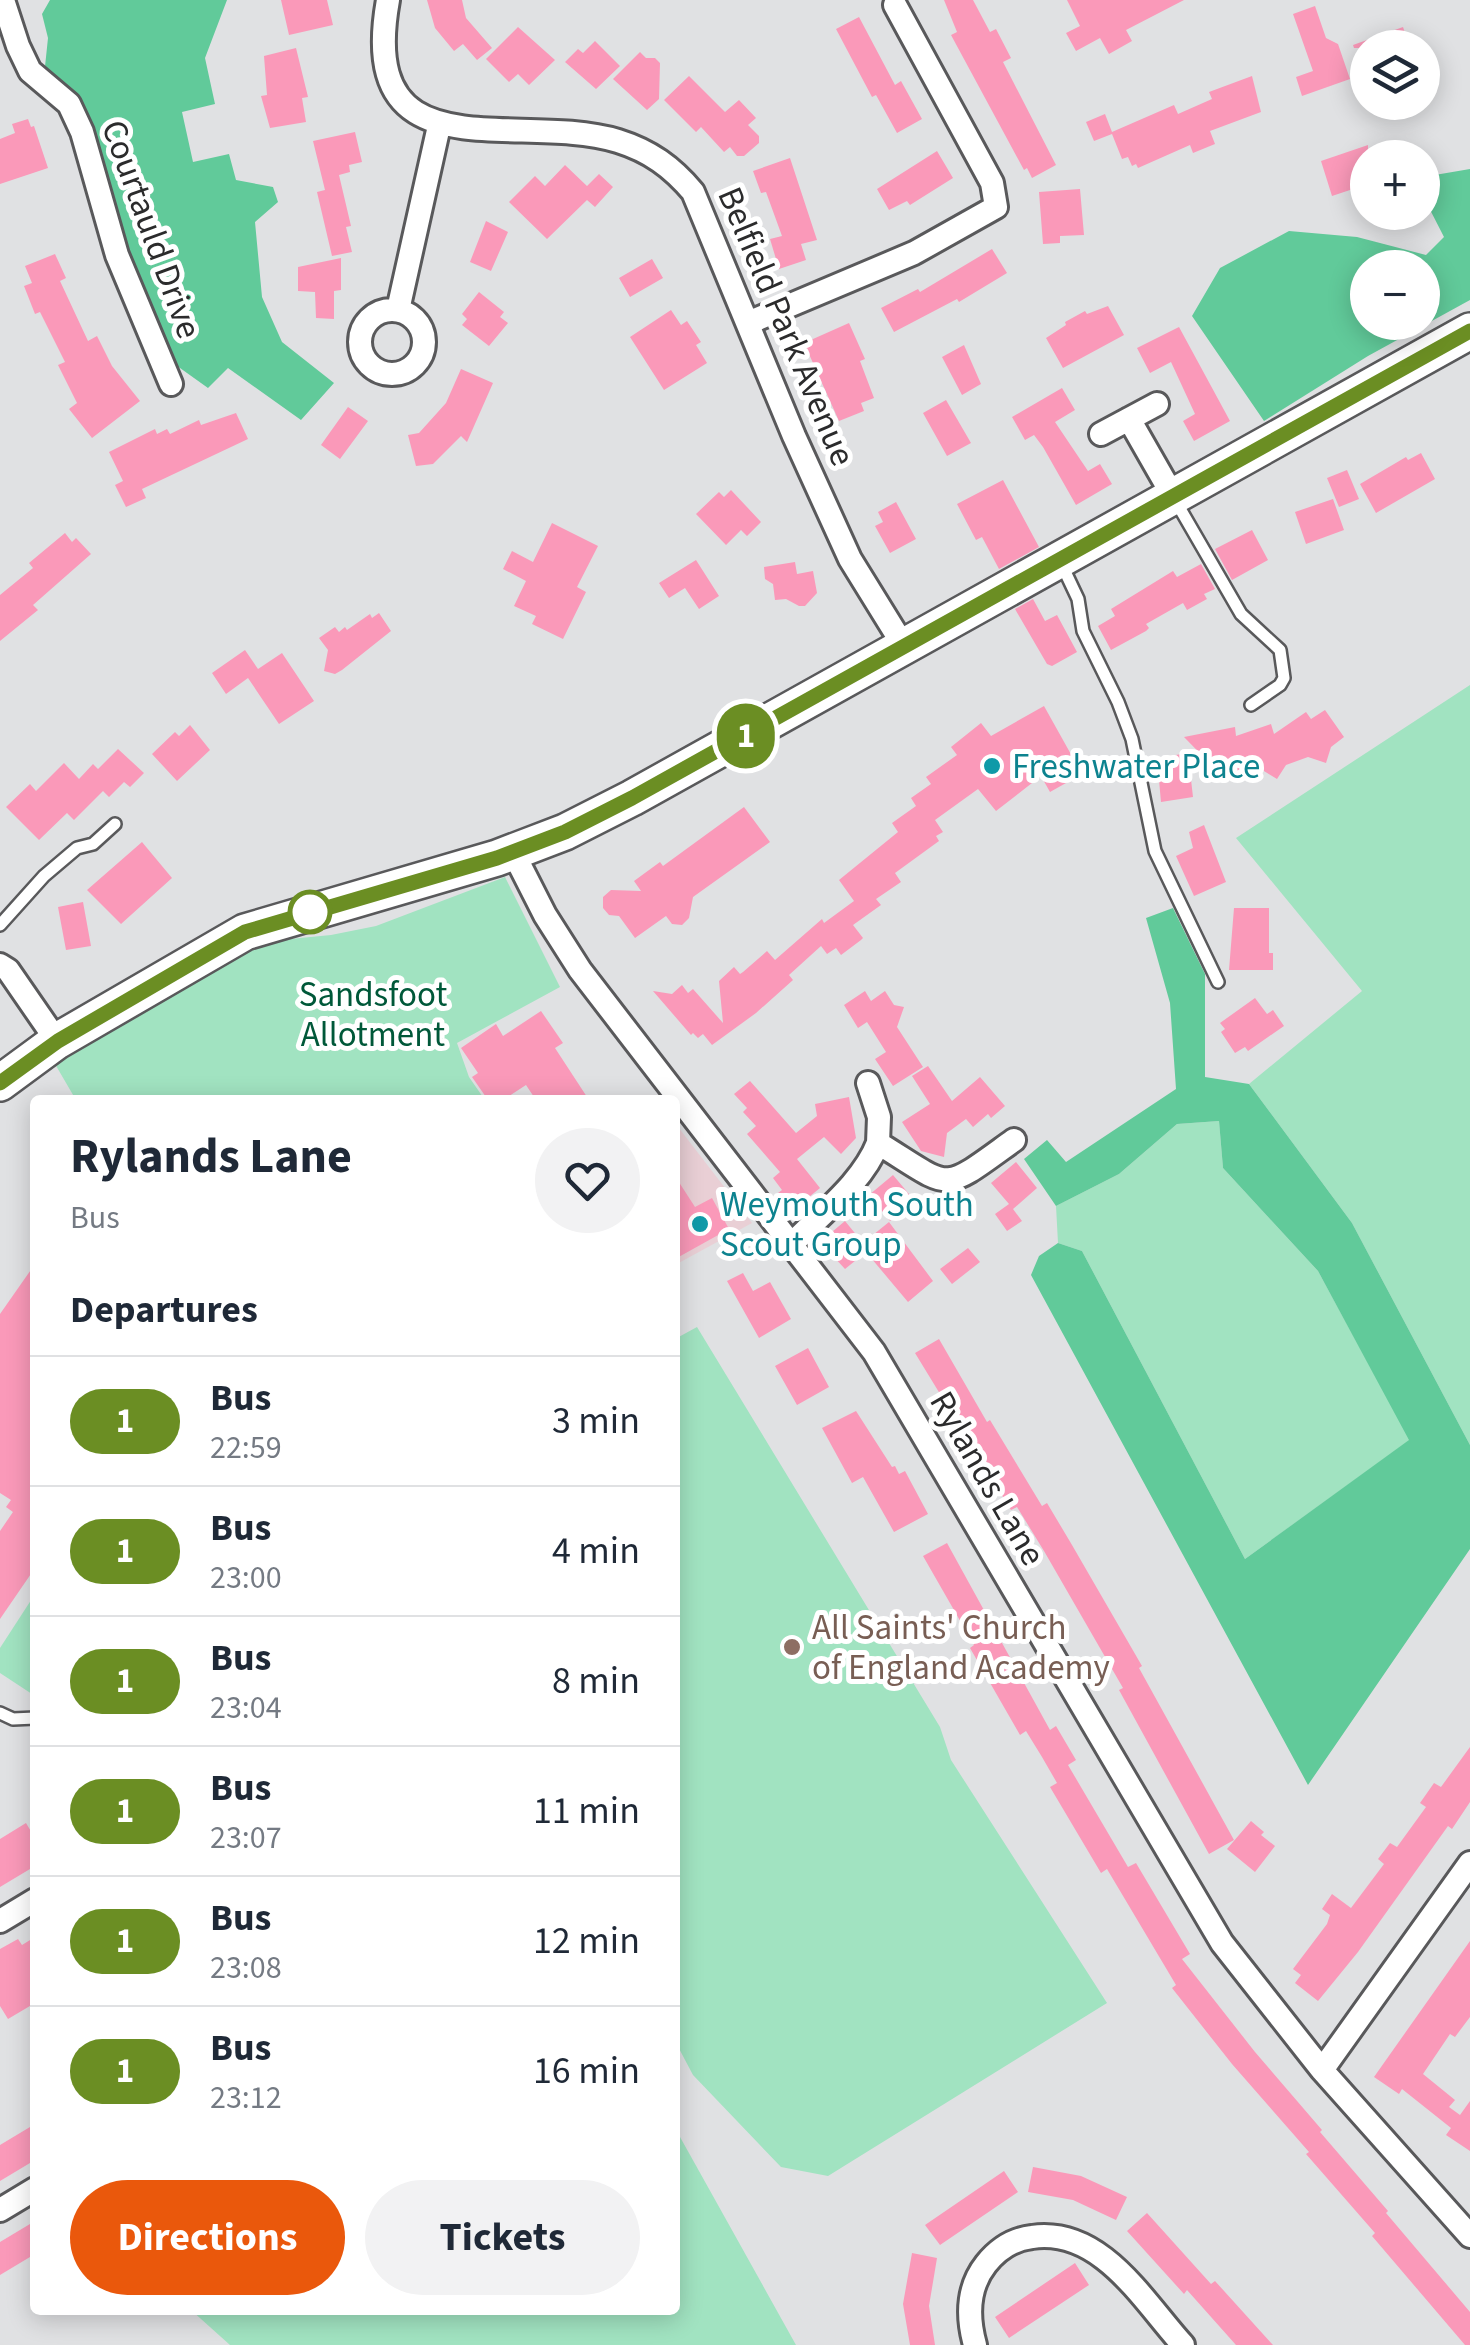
<!DOCTYPE html>
<meta charset="utf-8">
<style>
body{margin:0;font-family:"Source Sans 3",sans-serif;background:#f2f2f3;color:#1f2937;height:100vh;display:flex;flex-direction:column;font-size:38px;white-space:nowrap}
*{box-sizing:border-box;margin:0}
p{font-size:32px;color:#747a83}
.icon{flex:none;width:55px;height:55px;fill:none;stroke:currentColor;stroke-width:2;stroke-linecap:round;stroke-linejoin:round}
.map{position:relative;flex:1;overflow:hidden}
.details{position:absolute;left:30px;top:1095px;width:650px;height:1220px;display:flex;flex-direction:column;background:#fff;border-radius:10px;box-shadow:0 5px 25px #0003}
.details>*{flex:none}
.badge{padding:0 20px;border-radius:32px;font-size:35px;line-height:65px}
.controls{position:absolute;left:1350px;top:30px;display:grid;gap:20px}
.controls a{display:grid;place-items:center;width:90px;height:90px;border-radius:50%;background:#fff;box-shadow:0 5px 25px #0003;font-size:50px}
.map>.badge{position:absolute;translate:-50% -50%;box-shadow:0 0 0 5px #fff}
h2{padding:0 40px;font-size:38px;line-height:90px}
.round{display:grid;place-items:center;flex:none;width:105px;height:105px;border-radius:52px;background:#f2f2f3}
.summary{display:flex;align-items:center;justify-content:space-between;height:170px;padding:0 40px}
h1{font-size:48px;font-weight:700;line-height:75px}
.button{display:flex;gap:20px;margin-top:auto;padding:20px 40px}
.button a{flex:1;height:115px;border-radius:60px;background:#ea580c;color:#fff;font-size:40px;font-weight:700;line-height:115px;text-align:center}
.button a+a{background:#f2f2f3;color:#1f2937}
ul{padding:0;list-style:none}
li{display:flex;align-items:center;gap:30px;height:130px;padding:0 40px;border-top:2px solid #e0e1e3}
li div{flex:1}
li b{display:block;font-size:38px}
li em{font-style:normal}
li .badge{min-width:110px;font-weight:700;text-align:center}
.map>svg:first-child{display:block}
.commercial{fill:#e9cfd5}
.green{fill:#a1e3c1}
.forest{fill:#61ca9a;fill-rule:evenodd}
.building{fill:#fa99b9}
.lines{fill:none;stroke-linecap:round;stroke-linejoin:round}
.service-casing{stroke:#59595b;stroke-width:16}
.minor-casing{stroke:#59595b;stroke-width:28}
.trunk-casing{stroke:#59595b;stroke-width:40}
.service{stroke:#fff;stroke-width:11}
.minor{stroke:#fff;stroke-width:22}
.trunk{stroke:#fff;stroke-width:35}
.line-casing{stroke:#fff;stroke-width:22}
.line{stroke:#6b8e23;stroke-width:15}
.culture-dot{fill:#0f9aa8;stroke:#fff;stroke-width:4}
.stop-dot{fill:#fff;stroke:#6b8e23;stroke-width:5}
.education-dot{fill:#8d6e63;stroke:#fff;stroke-width:4}
.labels{text-anchor:middle;stroke-width:10;stroke-linejoin:round;paint-order:stroke}
.street-label{font-size:35px;fill:#2b2b2c;stroke:#fff}
.culture-label{font-size:35px;fill:#0d838f;stroke:#fff;text-anchor:start}
.park-label{font-size:35px;fill:#005839;stroke:#fff}
.education-label{font-size:35px;fill:#785e54;stroke:#fff;text-anchor:start}
</style>
<div class="map">
<svg width="1470" height="2345" viewBox="0 0 1470 2345">
<rect width="100%" height="100%" fill="#e0e1e3"/>
<path class="commercial" d="M 675,1123 L 752,1223 L 675,1265 Z"/>
<path class="green" d="M 1470,685 L 1470,1445 L 1352,1223 L 1249,1084 L 1362,991 L 1236,838 Z
M 505,877 L 560,987 L 457,1043 L 469,1077 L 485,1100 L 76,1100 L 55,1064 L 250,943 L 331,935 L 376,926 Z
M 1219,1121 L 1223,1168 L 1318,1271 L 1410,1440 L 1245,1559 L 1082,1251 L 1058,1243 L 1056,1206 L 1119,1174 L 1177,1124 Z
M 697,1327 L 940,1727 L 951,1760 L 1107,2003 L 828,2176 L 781,2167 L 693,2075 L 675,2041 L 675,1339 Z
M 35,1594 L 35,1696 L 0,1673 L 0,1648 Z
M 675,2128 L 796,2345 L 230,2345 L 191,2310 L 675,2310 Z"/>
<path class="forest" d="M 50,0 L 227,0 L 205,58 L 215,104 L 182,112 L 193,162 L 229,154 L 236,180 L 273,187 L 278,202 L 255,222 L 262,297 L 282,342 L 334,383 L 301,420 L 228,368 L 208,388 L 166,358 L 108,210 L 44,76 L 48,38 L 42,14 Z
M 1470,169 L 1470,300 L 1368,356 L 1264,421 L 1192,316 L 1220,268 L 1289,231 L 1357,237 L 1426,255 L 1444,237 L 1423,196 L 1423,177 ZM 1368,268 L 1422,268 L 1422,322 L 1368,322 Z
M 1173,908 L 1205,974 L 1205,1077 L 1249,1084 L 1352,1223 L 1470,1445 L 1470,1549 L 1308,1785 L 1031,1275 L 1039,1256 L 1058,1243 L 1082,1251 L 1245,1559 L 1409,1440 L 1318,1271 L 1223,1168 L 1219,1121 L 1177,1124 L 1119,1174 L 1056,1206 L 1024,1159 L 1047,1140 L 1066,1162 L 1176,1089 L 1170,1003 L 1146,918 Z"/>
<path class="building" d="M 281,0 L 327,0 L 333,25 L 289,35 Z
M 427,0 L 462,0 L 466,18 L 492,48 L 477,60 L 463,44 L 454,51 L 435,28 Z
M 944,0 L 973,0 L 990,32 L 996,29 L 1011,58 L 1003,62 L 1056,165 L 1032,178 L 1027,168 L 1024,170 L 951,35 L 957,32 Z
M 1067,0 L 1184,0 L 1126,30 L 1132,41 L 1109,54 L 1100,38 L 1076,51 L 1066,33 L 1080,26 Z
M 1315,6 L 1326,38 L 1338,44 L 1350,79 L 1302,96 L 1296,77 L 1313,71 L 1293,14 Z
M 859,17 L 895,85 L 901,81 L 922,119 L 897,133 L 876,95 L 872,97 L 836,29 Z
M 518,27 L 555,60 L 529,85 L 518,74 L 509,82 L 486,59 Z
M 1403,27 L 1410,48 L 1354,48 L 1353,45 Z
M 595,41 L 620,66 L 596,89 L 565,62 L 578,49 L 583,53 Z
M 296,48 L 308,97 L 302,98 L 306,122 L 270,128 L 261,96 L 267,95 L 264,56 Z
M 640,52 L 646,58 L 655,58 L 660,63 L 659,99 L 647,110 L 613,79 Z
M 689,76 L 725,112 L 739,100 L 756,118 L 748,125 L 759,136 L 759,143 L 744,156 L 737,156 L 730,147 L 724,152 L 701,127 L 696,132 L 664,100 Z
M 1252,76 L 1261,112 L 1210,131 L 1215,144 L 1193,153 L 1190,145 L 1138,168 L 1136,164 L 1132,166 L 1128,157 L 1122,159 L 1112,134 L 1094,141 L 1086,122 L 1105,114 L 1112,132 L 1174,105 L 1178,114 L 1212,99 L 1209,92 Z
M 28,119 L 31,127 L 34,126 L 48,168 L 0,184 L 0,139 L 15,133 L 12,124 Z
M 355,132 L 362,162 L 349,165 L 350,172 L 339,175 L 351,226 L 346,227 L 352,252 L 332,256 L 317,192 L 325,190 L 313,141 Z
M 1368,145 L 1368,184 L 1332,196 L 1321,161 Z
M 937,151 L 953,178 L 910,205 L 907,201 L 889,210 L 877,189 Z
M 790,158 L 817,240 L 801,244 L 806,260 L 779,269 L 770,239 L 782,236 L 766,192 L 761,193 L 753,171 Z
M 565,165 L 587,186 L 599,174 L 613,187 L 595,207 L 587,200 L 547,239 L 509,202 L 535,176 L 545,186 Z
M 1080,189 L 1084,235 L 1060,236 L 1060,243 L 1043,244 L 1039,192 Z
M 486,221 L 508,232 L 491,271 L 470,262 Z
M 992,249 L 1007,273 L 959,302 L 957,299 L 894,332 L 881,308 L 918,289 L 920,292 Z
M 55,254 L 66,278 L 60,281 L 88,341 L 97,336 L 112,366 L 140,401 L 92,438 L 69,409 L 77,403 L 58,365 L 65,362 L 40,312 L 35,314 L 24,286 L 32,283 L 25,266 Z
M 341,258 L 341,290 L 334,291 L 334,319 L 316,318 L 315,292 L 298,291 L 298,267 Z
M 652,259 L 663,278 L 630,297 L 619,278 Z
M 479,292 L 504,312 L 500,317 L 508,323 L 489,346 L 462,325 L 467,319 L 462,314 Z
M 1108,306 L 1124,335 L 1063,368 L 1046,338 L 1066,325 L 1065,322 L 1085,311 L 1087,314 Z
M 671,310 L 681,325 L 687,321 L 701,342 L 696,345 L 707,363 L 664,390 L 630,337 Z
M 849,323 L 865,359 L 860,361 L 874,398 L 861,403 L 864,411 L 839,421 L 804,343 Z
M 1179,327 L 1230,421 L 1194,441 L 1183,421 L 1195,414 L 1171,362 L 1150,373 L 1137,348 Z
M 964,345 L 981,384 L 962,395 L 942,357 Z
M 461,369 L 493,383 L 467,442 L 461,436 L 433,464 L 416,466 L 408,435 L 419,433 L 446,403 Z
M 1062,388 L 1075,410 L 1055,422 L 1088,471 L 1100,464 L 1112,484 L 1076,505 L 1043,447 L 1034,435 L 1025,440 L 1012,417 Z
M 946,400 L 971,443 L 947,456 L 923,413 Z
M 348,407 L 368,421 L 340,459 L 321,445 Z
M 236,413 L 248,439 L 142,489 L 146,498 L 126,507 L 115,485 L 123,481 L 109,452 L 155,429 L 157,434 L 167,429 L 170,434 L 199,420 L 201,425 Z
M 1421,453 L 1435,479 L 1376,513 L 1360,484 L 1406,457 L 1408,460 Z
M 1347,470 L 1359,499 L 1339,507 L 1327,478 Z
M 1003,480 L 1039,547 L 999,569 L 982,537 L 976,540 L 957,504 Z
M 731,490 L 761,522 L 747,536 L 741,530 L 726,545 L 696,514 L 719,492 L 724,497 Z
M 1333,499 L 1344,530 L 1306,544 L 1295,512 Z
M 896,502 L 916,539 L 890,553 L 875,526 L 883,522 L 878,512 Z
M 552,523 L 598,546 L 577,587 L 586,592 L 563,639 L 532,624 L 536,616 L 514,606 L 526,581 L 503,569 L 512,551 L 533,562 Z
M 1252,530 L 1268,560 L 1232,580 L 1215,549 Z
M 65,533 L 72,542 L 76,538 L 91,554 L 33,605 L 38,610 L 0,641 L 0,595 L 33,568 L 29,563 Z
M 696,560 L 719,596 L 699,609 L 685,588 L 669,598 L 659,583 Z
M 795,562 L 797,574 L 813,571 L 817,593 L 805,606 L 799,606 L 786,599 L 775,600 L 773,584 L 765,579 L 764,567 Z
M 1201,564 L 1215,589 L 1204,594 L 1207,599 L 1187,610 L 1183,603 L 1146,624 L 1149,628 L 1146,631 L 1111,650 L 1098,626 L 1115,616 L 1111,609 L 1173,571 L 1177,577 Z
M 1033,599 L 1045,621 L 1057,615 L 1077,652 L 1052,666 L 1047,664 L 1015,609 Z
M 379,613 L 391,631 L 342,670 L 335,674 L 324,671 L 328,650 L 319,638 L 335,627 L 339,632 L 345,627 L 347,630 L 370,614 L 372,618 Z
M 245,650 L 258,669 L 282,653 L 314,701 L 279,724 L 248,678 L 226,694 L 212,673 Z
M 1044,706 L 1082,774 L 1050,792 L 1041,776 L 996,811 L 978,789 L 935,820 L 943,832 L 936,836 L 939,841 L 895,873 L 901,882 L 876,899 L 881,905 L 853,925 L 863,938 L 861,940 L 841,955 L 836,948 L 827,954 L 821,946 L 789,975 L 793,980 L 756,1013 L 712,1045 L 703,1034 L 698,1038 L 693,1033 L 691,1035 L 653,991 L 672,994 L 682,985 L 688,993 L 693,989 L 723,1023 L 719,981 L 734,967 L 740,974 L 743,972 L 767,951 L 775,960 L 822,919 L 824,923 L 854,901 L 839,880 L 898,832 L 892,823 L 916,806 L 911,798 L 931,784 L 926,777 L 957,755 L 951,747 L 981,723 L 991,736 Z
M 1325,710 L 1344,737 L 1331,747 L 1326,763 L 1308,757 L 1286,765 L 1277,779 L 1259,768 L 1239,770 L 1227,781 L 1184,737 L 1235,727 L 1236,736 L 1271,724 L 1274,734 L 1306,712 L 1311,719 Z
M 190,725 L 210,750 L 177,781 L 152,754 L 175,732 L 179,736 Z
M 118,749 L 144,773 L 130,787 L 124,782 L 109,797 L 103,791 L 74,820 L 67,813 L 39,840 L 6,807 L 30,784 L 36,791 L 64,763 L 79,779 L 93,764 L 98,769 Z
M 1188,753 L 1193,797 L 1161,802 L 1157,758 Z
M 744,807 L 770,842 L 693,897 L 689,918 L 682,925 L 672,924 L 666,916 L 635,938 L 619,916 L 609,915 L 603,908 L 603,897 L 611,890 L 641,891 L 634,881 L 660,862 L 663,866 Z
M 1204,825 L 1226,882 L 1194,896 L 1176,856 L 1193,848 L 1189,832 Z
M 142,842 L 172,878 L 121,924 L 87,890 Z
M 83,902 L 91,946 L 66,950 L 58,907 Z
M 1234,908 L 1269,908 L 1269,953 L 1273,953 L 1273,970 L 1229,970 Z
M 865,991 L 871,1001 L 885,991 L 894,1005 L 904,1007 L 897,1027 L 923,1067 L 893,1086 L 875,1059 L 886,1052 L 867,1022 L 858,1028 L 844,1005 Z
M 1255,998 L 1267,1014 L 1273,1010 L 1284,1026 L 1248,1051 L 1245,1047 L 1235,1053 L 1221,1032 L 1225,1029 L 1220,1023 Z
M 541,1011 L 563,1043 L 555,1048 L 589,1100 L 536,1100 L 526,1085 L 503,1100 L 488,1100 L 472,1077 L 478,1073 L 461,1048 L 496,1024 L 503,1036 Z
M 928,1066 L 952,1101 L 980,1077 L 1005,1106 L 991,1118 L 988,1114 L 973,1127 L 966,1119 L 947,1133 L 944,1157 L 921,1151 L 902,1122 L 930,1104 L 912,1076 Z
M 750,1081 L 796,1133 L 817,1116 L 815,1104 L 849,1097 L 856,1138 L 841,1154 L 824,1137 L 797,1159 L 820,1188 L 792,1211 L 778,1193 L 782,1190 L 773,1178 L 780,1172 L 747,1134 L 756,1126 L 743,1112 L 747,1108 L 734,1094 Z
M 1016,1162 L 1037,1188 L 1013,1209 L 1022,1221 L 1007,1231 L 995,1214 L 1009,1204 L 991,1183 Z
M 893,1175 L 914,1200 L 890,1221 L 869,1195 Z
M 675,1176 L 695,1207 L 712,1198 L 729,1229 L 675,1259 Z
M 845,1221 L 863,1243 L 889,1222 L 933,1281 L 908,1302 L 866,1252 L 845,1269 L 820,1242 Z
M 968,1248 L 980,1262 L 952,1284 L 940,1269 Z
M 35,1264 L 35,1568 L 0,1619 L 0,1531 L 13,1512 L 6,1507 L 11,1500 L 0,1493 L 0,1314 Z
M 743,1273 L 753,1291 L 770,1282 L 791,1319 L 759,1338 L 727,1281 Z
M 939,1339 L 987,1422 L 990,1420 L 1042,1506 L 1047,1503 L 1072,1545 L 1142,1666 L 1139,1668 L 1234,1840 L 1209,1854 L 1119,1690 L 1123,1688 L 1044,1551 L 1017,1507 L 1011,1510 L 915,1353 Z
M 808,1348 L 829,1387 L 797,1405 L 775,1366 Z
M 856,1411 L 892,1467 L 895,1466 L 899,1474 L 905,1471 L 928,1514 L 894,1532 L 863,1477 L 852,1483 L 822,1428 Z
M 947,1543 L 1050,1730 L 1056,1726 L 1076,1760 L 1068,1765 L 1128,1867 L 1136,1863 L 1190,1954 L 1182,1959 L 1255,2052 L 1322,2130 L 1320,2132 L 1388,2211 L 1386,2213 L 1470,2312 L 1470,2345 L 1465,2345 L 1372,2236 L 1375,2233 L 1306,2154 L 1309,2152 L 1232,2064 L 1172,1988 L 1176,1985 L 1107,1869 L 1101,1873 L 1050,1787 L 1057,1783 L 1042,1757 L 1026,1731 L 1020,1735 L 970,1648 L 974,1645 L 923,1556 Z
M 1470,1747 L 1470,1802 L 1452,1829 L 1448,1826 L 1358,1952 L 1318,2001 L 1295,1983 L 1301,1975 L 1293,1969 L 1327,1924 L 1330,1915 L 1322,1909 L 1332,1894 L 1351,1908 L 1384,1864 L 1378,1859 L 1390,1843 L 1397,1847 L 1426,1807 L 1420,1803 L 1434,1783 L 1441,1787 Z
M 1251,1821 L 1264,1832 L 1261,1835 L 1275,1846 L 1255,1872 L 1227,1849 Z
M 26,1823 L 35,1838 L 35,1866 L 0,1887 L 0,1839 Z
M 35,1937 L 35,2003 L 8,2019 L 0,2006 L 0,1949 L 18,1939 L 22,1945 Z
M 1470,1941 L 1470,2017 L 1455,2037 L 1450,2034 L 1423,2074 L 1455,2100 L 1449,2107 L 1460,2115 L 1470,2101 L 1470,2151 L 1446,2135 L 1451,2128 L 1402,2089 L 1399,2094 L 1374,2077 Z
M 35,2124 L 35,2160 L 0,2181 L 0,2145 Z
M 1033,2167 L 1081,2176 L 1127,2197 L 1116,2220 L 1073,2200 L 1028,2192 Z
M 1004,2171 L 1018,2192 L 940,2245 L 925,2225 Z
M 1147,2213 L 1211,2284 L 1215,2281 L 1273,2345 L 1236,2345 L 1187,2290 L 1184,2294 L 1127,2231 Z
M 35,2221 L 35,2254 L 0,2275 L 0,2242 Z
M 912,2253 L 937,2258 L 929,2306 L 935,2345 L 910,2345 L 903,2304 Z
M 1075,2263 L 1089,2285 L 1009,2338 L 995,2317 Z"/>
<g class="lines">
<defs>
<path id="service" d="M 1175,500 L 1241,614 L 1280,650 L 1284,678 L 1280,685 L 1251,705
M 1061,563 L 1078,599 L 1083,631 L 1118,702 L 1132,739 L 1155,851 L 1218,982
M 0,925 L 44,876 L 77,848 L 93,844 L 115,824
M 0,1713 L 13,1719 L 35,1718"/>
<path id="minor" d="M 3,0 L 18,46 L 30,71 L 69,104 L 82,132 L 117,255 L 171,384
M 388,0 C 356,178 516,110 618,141 C 650,151 672,167 693,192 L 794,436 L 850,559 L 905,648
M360 342a32 32 0 1 1 64 0a32 32 0 1 1-64 0Z
M 398,310 L 439,126
M 748,323 L 914,253 L 996,207 L 992,183 L 895,5
M 1129,419 L 1173,496
M 1101,434 L 1157,404
M 513,852 L 545,915 L 580,970 L 874,1352 L 1222,1943 L 1322,2070 L 1470,2236
M 0,965 L 8,970 L 57,1041
M 868,1083 L 879,1117 L 878,1143 C 954,1190 939,1194 1014,1140
M 793,1243 C 822,1213 863,1182 878,1143
M 0,1921 L 35,1900
M 1322,2070 L 1470,1863
M 0,2210 L 35,2189
M 975,2345 C 967,2316 967,2288 986,2264 C 998,2249 1014,2239 1032,2237 C 1101,2227 1143,2301 1183,2345"/>
<path id="trunk" d="M 0,1083 L 57,1041 L 245,932 L 497,858 L 565,832 L 632,798 L 1470,331"/>
</defs>
<use href="#service" class="service-casing"/>
<use href="#minor" class="minor-casing"/>
<use href="#trunk" class="trunk-casing"/>
<use href="#service" class="service"/>
<use href="#minor" class="minor"/>
<use href="#trunk" class="trunk"/>
</g>
<g class="lines">
<defs>
<path id="line" d="M 0,1083 L 58,1041 L 245,932 L 497,858 L 565,832 L 632,798 L 1470,331"/>
</defs>
<use href="#line" class="line-casing"/>
<use href="#line" class="line"/>
</g>
<g class="culture-dot">
<circle cx="992" cy="766" r="10"/>
<circle cx="700" cy="1224" r="10"/>
</g>
<circle class="stop-dot" cx="310" cy="912" r="20"/>
<circle class="education-dot" cx="792" cy="1647" r="10"/>
<g class="labels">
<g class="street-label">
<text transform="translate(152 229) rotate(70)" y="12">Courtauld Drive</text>
<text transform="translate(787 326) rotate(67)" y="12">Belfield Park Avenue</text>
<text transform="translate(988 1478) rotate(60)" y="12">Rylands Lane</text>
</g>
<g class="culture-label">
<text x="1012" y="778">Freshwater Place</text>
<text x="720" y="1216">Weymouth South<tspan x="720" dy="40">Scout Group</tspan></text>
</g>
<g class="park-label">
<text x="373" y="1006">Sandsfoot<tspan x="373" dy="40">Allotment</tspan></text>
</g>
<g class="education-label">
<text x="812" y="1639">All Saints' Church<tspan x="812" dy="40">of England Academy</tspan></text>
</g>
</g>
</svg>
<div class="controls">
<a><svg class="icon" aria-label="layers" viewBox="0 0 24 24"><path d="M12 4l9 5-9 5-9-5zM3 14l9 5 9-5"/></svg></a>
<a>+</a>
<a>−</a>
</div>
<b class="badge" style="left:746px;top:736px;background:#6b8e23;color:#fff">1</b>
<section class="details">
<div class="summary"><div><h1>Rylands Lane</h1><p>Bus</p></div><a class="round"><svg class="icon" aria-label="heart" viewBox="0 0 24 24"><path d="M12 20l-8-8c-3-5 5-10 8-4 3-6 11-1 8 4z"/></svg></a></div>
<h2>Departures</h2>
<ul>
<li><span class="badge" style="background:#6b8e23;color:#fff">1</span><div><b>Bus</b><p>22:59</p></div><em>3 min</em></li>
<li><span class="badge" style="background:#6b8e23;color:#fff">1</span><div><b>Bus</b><p>23:00</p></div><em>4 min</em></li>
<li><span class="badge" style="background:#6b8e23;color:#fff">1</span><div><b>Bus</b><p>23:04</p></div><em>8 min</em></li>
<li><span class="badge" style="background:#6b8e23;color:#fff">1</span><div><b>Bus</b><p>23:07</p></div><em>11 min</em></li>
<li><span class="badge" style="background:#6b8e23;color:#fff">1</span><div><b>Bus</b><p>23:08</p></div><em>12 min</em></li>
<li><span class="badge" style="background:#6b8e23;color:#fff">1</span><div><b>Bus</b><p>23:12</p></div><em>16 min</em></li>
</ul>
<div class="button"><a>Directions</a><a>Tickets</a></div>
</section>
</div>
